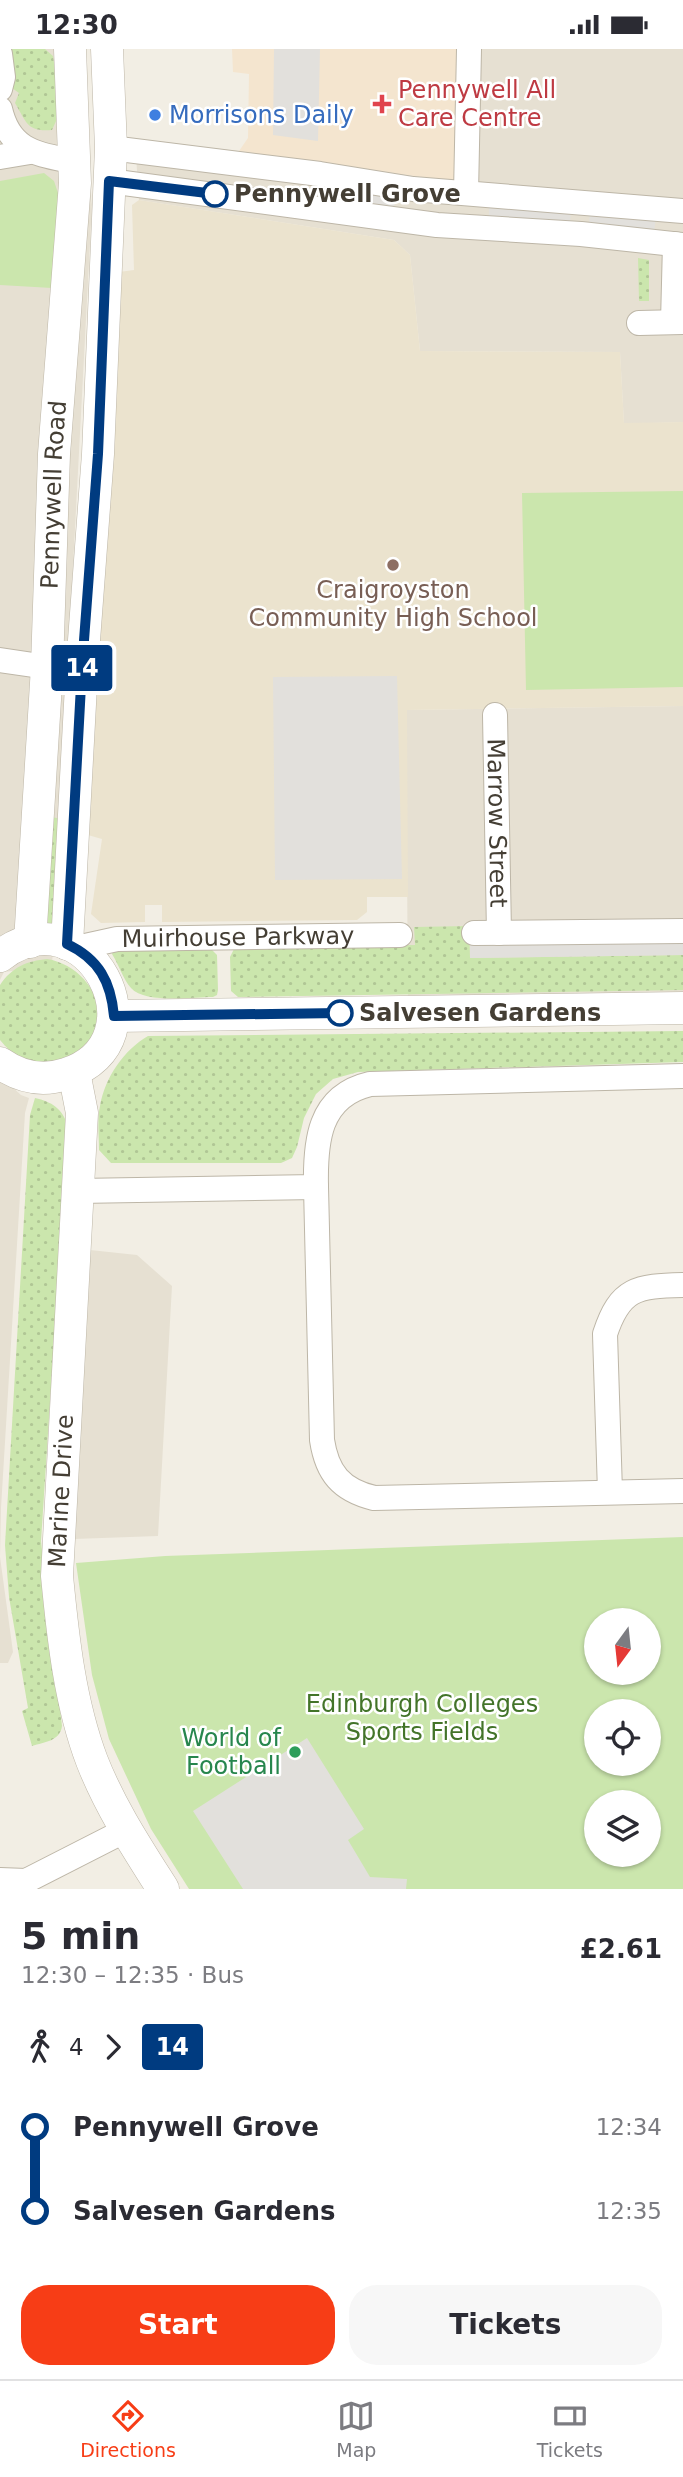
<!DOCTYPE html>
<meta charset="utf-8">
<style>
body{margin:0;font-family:"DejaVu Sans",sans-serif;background:#f7f7f7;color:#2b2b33;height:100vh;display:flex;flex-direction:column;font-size:26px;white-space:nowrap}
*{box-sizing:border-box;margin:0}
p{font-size:23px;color:#7c7c81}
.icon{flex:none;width:38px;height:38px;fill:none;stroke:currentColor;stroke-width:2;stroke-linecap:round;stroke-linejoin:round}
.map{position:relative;height:1840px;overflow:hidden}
.drawer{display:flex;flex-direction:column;background:#fff;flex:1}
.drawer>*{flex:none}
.badge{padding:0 14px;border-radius:5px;font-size:24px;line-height:46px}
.needle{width:46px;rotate:195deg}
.fabs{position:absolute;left:584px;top:1559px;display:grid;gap:14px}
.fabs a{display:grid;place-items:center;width:77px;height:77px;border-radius:50%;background:#fff;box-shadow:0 2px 5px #0004;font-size:35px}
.map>.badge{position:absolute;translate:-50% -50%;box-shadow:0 0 0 4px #fff}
.legs{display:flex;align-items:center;gap:10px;height:77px;padding:0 21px;font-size:23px}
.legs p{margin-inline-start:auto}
.summary{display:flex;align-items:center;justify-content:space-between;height:119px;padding:0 21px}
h1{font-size:38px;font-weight:800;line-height:52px}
.button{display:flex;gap:14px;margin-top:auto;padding:14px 21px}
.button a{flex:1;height:80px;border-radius:28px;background:#f73d16;color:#fff;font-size:28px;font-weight:800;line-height:80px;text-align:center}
.button a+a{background:#f7f7f7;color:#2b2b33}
ul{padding:0 21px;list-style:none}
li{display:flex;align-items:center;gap:24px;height:84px;font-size:26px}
li i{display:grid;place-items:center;width:10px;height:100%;margin:0 9px;background:currentColor}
li i::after{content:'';width:18px;height:18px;margin:-9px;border:5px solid;border-radius:50%;background:#fff}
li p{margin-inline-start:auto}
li:first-child i{background:linear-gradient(#0000 50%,currentColor 0)}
li:last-child i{background:linear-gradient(currentColor 50%,#0000 0)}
.status{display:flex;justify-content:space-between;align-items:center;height:49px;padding:0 35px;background:#fff;direction:ltr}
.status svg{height:19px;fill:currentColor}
.tab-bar{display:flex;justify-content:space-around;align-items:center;height:98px;border-top:2px solid #e1e1e2;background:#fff;font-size:19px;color:#7c7c81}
.tab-bar a{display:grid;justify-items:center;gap:4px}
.tab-bar .current{color:#f73d16}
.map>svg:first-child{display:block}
.residential{fill:#e6e0d2}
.commercial{fill:#f4e5cf}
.education{fill:#ebe3ce}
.grass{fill:url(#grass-dots)}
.park{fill:#cbe6ad;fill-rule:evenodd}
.parking{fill:#e2e0dc}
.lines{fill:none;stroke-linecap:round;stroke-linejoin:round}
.minor-casing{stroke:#bdb6a7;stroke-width:26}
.tertiary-casing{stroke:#bdb6a7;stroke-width:33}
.minor{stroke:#fff;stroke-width:24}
.tertiary{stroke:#fff;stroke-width:32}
.line-1-casing{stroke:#fff;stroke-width:16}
.line-1{stroke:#003b80;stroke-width:10}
.health-dot{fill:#e0444e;stroke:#fff;stroke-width:2.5}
.shop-dot{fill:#3f7fe0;stroke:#fff;stroke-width:2.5}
.stop-1-dot{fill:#fff;stroke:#003b80;stroke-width:3.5}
.education-dot{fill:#8d6e63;stroke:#fff;stroke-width:2.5}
.leisure-dot{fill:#2e9e5b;stroke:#fff;stroke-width:2.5}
.labels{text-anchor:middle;stroke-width:5;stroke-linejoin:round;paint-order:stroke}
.health-label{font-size:24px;fill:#be3a42;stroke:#fff;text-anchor:start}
.shop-label{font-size:24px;fill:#366cbe;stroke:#fff;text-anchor:start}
.stop-label{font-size:24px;font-weight:bold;fill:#443e34;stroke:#fff;text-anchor:start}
.street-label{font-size:24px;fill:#443e34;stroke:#fff}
.education-label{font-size:24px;fill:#785e54;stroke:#fff}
.park-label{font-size:24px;fill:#437429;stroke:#fff}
.leisure-label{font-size:24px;fill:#27864d;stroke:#fff;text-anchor:end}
</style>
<div class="status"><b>12:30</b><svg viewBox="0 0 49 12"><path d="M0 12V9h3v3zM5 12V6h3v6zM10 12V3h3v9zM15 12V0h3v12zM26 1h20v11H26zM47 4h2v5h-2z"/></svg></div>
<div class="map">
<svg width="683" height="1840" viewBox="0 0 683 1840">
<defs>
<pattern id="grass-dots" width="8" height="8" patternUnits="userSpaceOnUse" patternTransform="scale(1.75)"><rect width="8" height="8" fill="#cbe6ad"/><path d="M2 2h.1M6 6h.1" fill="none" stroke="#b0c695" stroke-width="1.8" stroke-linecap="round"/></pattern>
</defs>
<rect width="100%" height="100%" fill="#f2eee4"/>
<path class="residential" d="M 0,0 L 70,0 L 92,156 L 52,917 L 4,923 L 0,931 Z
M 473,0 L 683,0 L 683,373 L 624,375 L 620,303 L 420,302 L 410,206 L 394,191 L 139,151 L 135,92 L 239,102 L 471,135 Z
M 683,657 L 683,959 L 408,963 L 406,661 Z
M 0,1027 L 21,1046 L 29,1049 L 25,1064 L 1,1459 L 0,1508 L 13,1603 L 8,1614 L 0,1614 Z
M 90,1201 L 137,1206 L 172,1237 L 158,1487 L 74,1490 Z"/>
<path class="commercial" d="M 232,0 L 474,0 L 471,135 L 239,102 L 248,89 L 249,25 L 233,23 Z"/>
<path class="education" d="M 139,151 L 394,191 L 410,206 L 420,302 L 620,303 L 624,374 L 683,373 L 683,657 L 407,661 L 408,848 L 367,848 L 367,863 L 357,871 L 162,873 L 162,856 L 145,856 L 145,873 L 101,874 L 91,865 L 102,790 L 88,786 L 119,223 L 134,221 L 132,156 Z"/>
<path class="grass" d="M 7,0 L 45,0 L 53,7 L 61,61 L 52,81 C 27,83 27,74 15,54 L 19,44 L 12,39 Z
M 638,209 L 649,211 L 649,252 L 639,252 Z
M 51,768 L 63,770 L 57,875 L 45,879 Z
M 469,877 L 470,909 L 683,906 L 683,941 L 238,948 L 231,942 L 230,908 L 234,900 L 241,898 L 415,896 L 414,878 Z
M 209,898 L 217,906 L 218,941 L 217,946 L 213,948 C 193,948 145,955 131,939 C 123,930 119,916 112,905 L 114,899 Z
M 47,910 C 91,917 119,971 79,1001 C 74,1004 68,1011 62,1013 C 57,1014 50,1013 45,1013 C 26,1014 12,1006 0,991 L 0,936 C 12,918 27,912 47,910 Z
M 683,982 L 683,1013 L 358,1023 L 333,1030 L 316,1045 L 304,1069 L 297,1098 L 292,1109 L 281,1114 L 111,1114 L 99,1101 C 99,1087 97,1071 100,1057 C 105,1028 124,1001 148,987 Z
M 35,1049 C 52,1053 62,1059 68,1077 L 41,1492 L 62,1677 C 60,1692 45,1693 32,1697 L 22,1662 L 28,1659 L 9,1548 L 5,1496 L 30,1066 Z"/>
<path class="park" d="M 44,124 L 54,132 L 58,144 L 52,239 L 0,236 L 0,132 Z
M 683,442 L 683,638 L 526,641 L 522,444 Z
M 683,1488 L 683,1840 L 189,1840 L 151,1780 L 109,1690 L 92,1626 L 76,1514 L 165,1507 ZM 597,1572 L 649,1572 L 649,1624 L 597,1624 ZM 597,1662 L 649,1662 L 649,1715 L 597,1715 ZM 597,1754 L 649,1754 L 649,1806 L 597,1806 Z"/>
<path class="parking" d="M 274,0 L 320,0 L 318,92 L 273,86 Z
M 319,133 L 396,146 L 393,163 L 316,152 Z
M 489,153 L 571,158 L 570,175 L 489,171 Z
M 590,159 L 656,167 L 654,184 L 589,176 Z
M 397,627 L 402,830 L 275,831 L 273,628 Z
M 683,889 L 683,906 L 470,909 L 470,891 Z
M 307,1689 L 364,1780 L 348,1791 L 370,1828 L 407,1830 L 406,1840 L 243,1840 L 193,1762 Z"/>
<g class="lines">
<defs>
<g id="minor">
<path d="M 0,5 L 3,28 L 0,40"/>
<path d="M 0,60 C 10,104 39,105 76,113"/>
<path d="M 111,99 L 320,125 L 413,140 L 683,162"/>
<path d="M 0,108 L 30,103"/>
<path d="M 109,132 L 437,176 L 581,185 L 683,196"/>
<path d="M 466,144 L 469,0"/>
<path d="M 673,273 L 675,195"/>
<path d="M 639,274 L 683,273"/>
<path d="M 0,611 L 47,618"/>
<path id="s1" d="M 495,666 L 499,884"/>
<path d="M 474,884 L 683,882"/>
<path id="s2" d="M 76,899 L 117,890 L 400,886"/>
<path d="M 316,1138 L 322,1391 C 327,1424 341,1441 374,1449 L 683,1442"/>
<path d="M 78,1142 L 316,1138 C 315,1094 318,1047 370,1035 L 683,1027"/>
<path d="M 610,1443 L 605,1285 C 620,1239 637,1237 683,1236"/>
<path d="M 0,1831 L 26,1832 L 126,1781"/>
</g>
<g id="tertiary">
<path id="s3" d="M 30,893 L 47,618 L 54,405 L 75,134 L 70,0"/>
<path d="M 67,895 L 82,618 L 98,405 L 111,99 L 107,0"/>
<path d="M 0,907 C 87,840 167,992 66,1025 C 42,1033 20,1028 0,1014"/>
<path d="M 114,967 L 683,959"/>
<path d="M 74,1023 L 82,1064 L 57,1527 C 63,1589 70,1654 92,1712 C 110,1758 137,1799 163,1840"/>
</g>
</defs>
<use href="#minor" class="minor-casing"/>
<use href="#tertiary" class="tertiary-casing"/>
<use href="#minor" class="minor"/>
<use href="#tertiary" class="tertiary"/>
</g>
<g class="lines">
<defs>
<path id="line-1" d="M 215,145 L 109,132 L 98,405 L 82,618 L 67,895 C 99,910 111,933 114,967 L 340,964"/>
</defs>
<use href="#line-1" class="line-1-casing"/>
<use href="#line-1" class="line-1"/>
</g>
<path class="health-dot" d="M378.5 44.5h7v7h7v7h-7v7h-7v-7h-7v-7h7z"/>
<circle class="shop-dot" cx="155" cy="66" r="7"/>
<g class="stop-1-dot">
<circle cx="215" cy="145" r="12"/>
<circle cx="340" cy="964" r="12"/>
</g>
<circle class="education-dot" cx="393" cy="516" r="7"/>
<circle class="leisure-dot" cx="295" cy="1703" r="7"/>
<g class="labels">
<g class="health-label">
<text x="398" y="49">Pennywell All<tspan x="398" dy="28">Care Centre</tspan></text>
</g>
<g class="shop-label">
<text x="169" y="74">Morrisons Daily</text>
</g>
<g class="stop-label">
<text x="234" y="153">Pennywell Grove</text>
<text x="359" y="972">Salvesen Gardens</text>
</g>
<g class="street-label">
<text dy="8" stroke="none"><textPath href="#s3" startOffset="448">Pennywell Road</textPath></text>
<text dy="8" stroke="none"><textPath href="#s1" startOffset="108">Marrow Street</textPath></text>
<text dy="8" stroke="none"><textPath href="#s2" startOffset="163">Muirhouse Parkway</textPath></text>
<text transform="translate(61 1442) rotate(-87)" y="8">Marine Drive</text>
</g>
<g class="education-label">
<text x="393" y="549">Craigroyston<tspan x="393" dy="28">Community High School</tspan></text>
</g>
<g class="park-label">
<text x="422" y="1663">Edinburgh Colleges<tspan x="422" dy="28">Sports Fields</tspan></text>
</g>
<g class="leisure-label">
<text x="281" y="1697">World of<tspan x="281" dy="28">Football</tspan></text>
</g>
</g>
</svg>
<div class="fabs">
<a><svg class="needle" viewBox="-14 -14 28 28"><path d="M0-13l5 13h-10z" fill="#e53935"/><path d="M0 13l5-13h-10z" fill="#7c7c81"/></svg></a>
<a><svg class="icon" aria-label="locate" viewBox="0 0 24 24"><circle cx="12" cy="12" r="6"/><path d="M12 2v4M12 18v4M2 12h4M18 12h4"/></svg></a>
<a><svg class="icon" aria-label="layers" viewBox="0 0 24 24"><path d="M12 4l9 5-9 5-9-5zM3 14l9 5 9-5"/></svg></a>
</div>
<b class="badge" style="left:82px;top:619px;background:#003b80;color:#fff">14</b>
</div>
<section class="drawer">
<div class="summary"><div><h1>5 min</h1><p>12:30 – 12:35 · Bus</p></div><b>£2.61</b></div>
<div class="legs"><svg class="icon" aria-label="walk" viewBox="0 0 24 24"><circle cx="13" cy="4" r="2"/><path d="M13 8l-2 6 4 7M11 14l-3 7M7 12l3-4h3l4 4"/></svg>4<svg class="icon" aria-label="forward" viewBox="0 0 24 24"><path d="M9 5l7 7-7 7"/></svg><b class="badge" style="background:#003b80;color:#fff">14</b></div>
<ul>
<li><i style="color:#003b80"></i><b>Pennywell Grove</b><p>12:34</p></li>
<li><i style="color:#003b80"></i><b>Salvesen Gardens</b><p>12:35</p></li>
</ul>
<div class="button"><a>Start</a><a>Tickets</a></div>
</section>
<nav class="tab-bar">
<a class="current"><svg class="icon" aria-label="directions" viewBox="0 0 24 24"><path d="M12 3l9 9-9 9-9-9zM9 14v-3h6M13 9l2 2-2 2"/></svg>Directions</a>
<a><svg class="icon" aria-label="map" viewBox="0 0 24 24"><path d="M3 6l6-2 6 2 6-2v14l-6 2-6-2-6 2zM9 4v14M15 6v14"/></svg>Map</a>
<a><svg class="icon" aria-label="tickets" viewBox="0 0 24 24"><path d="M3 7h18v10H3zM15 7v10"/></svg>Tickets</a>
</nav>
